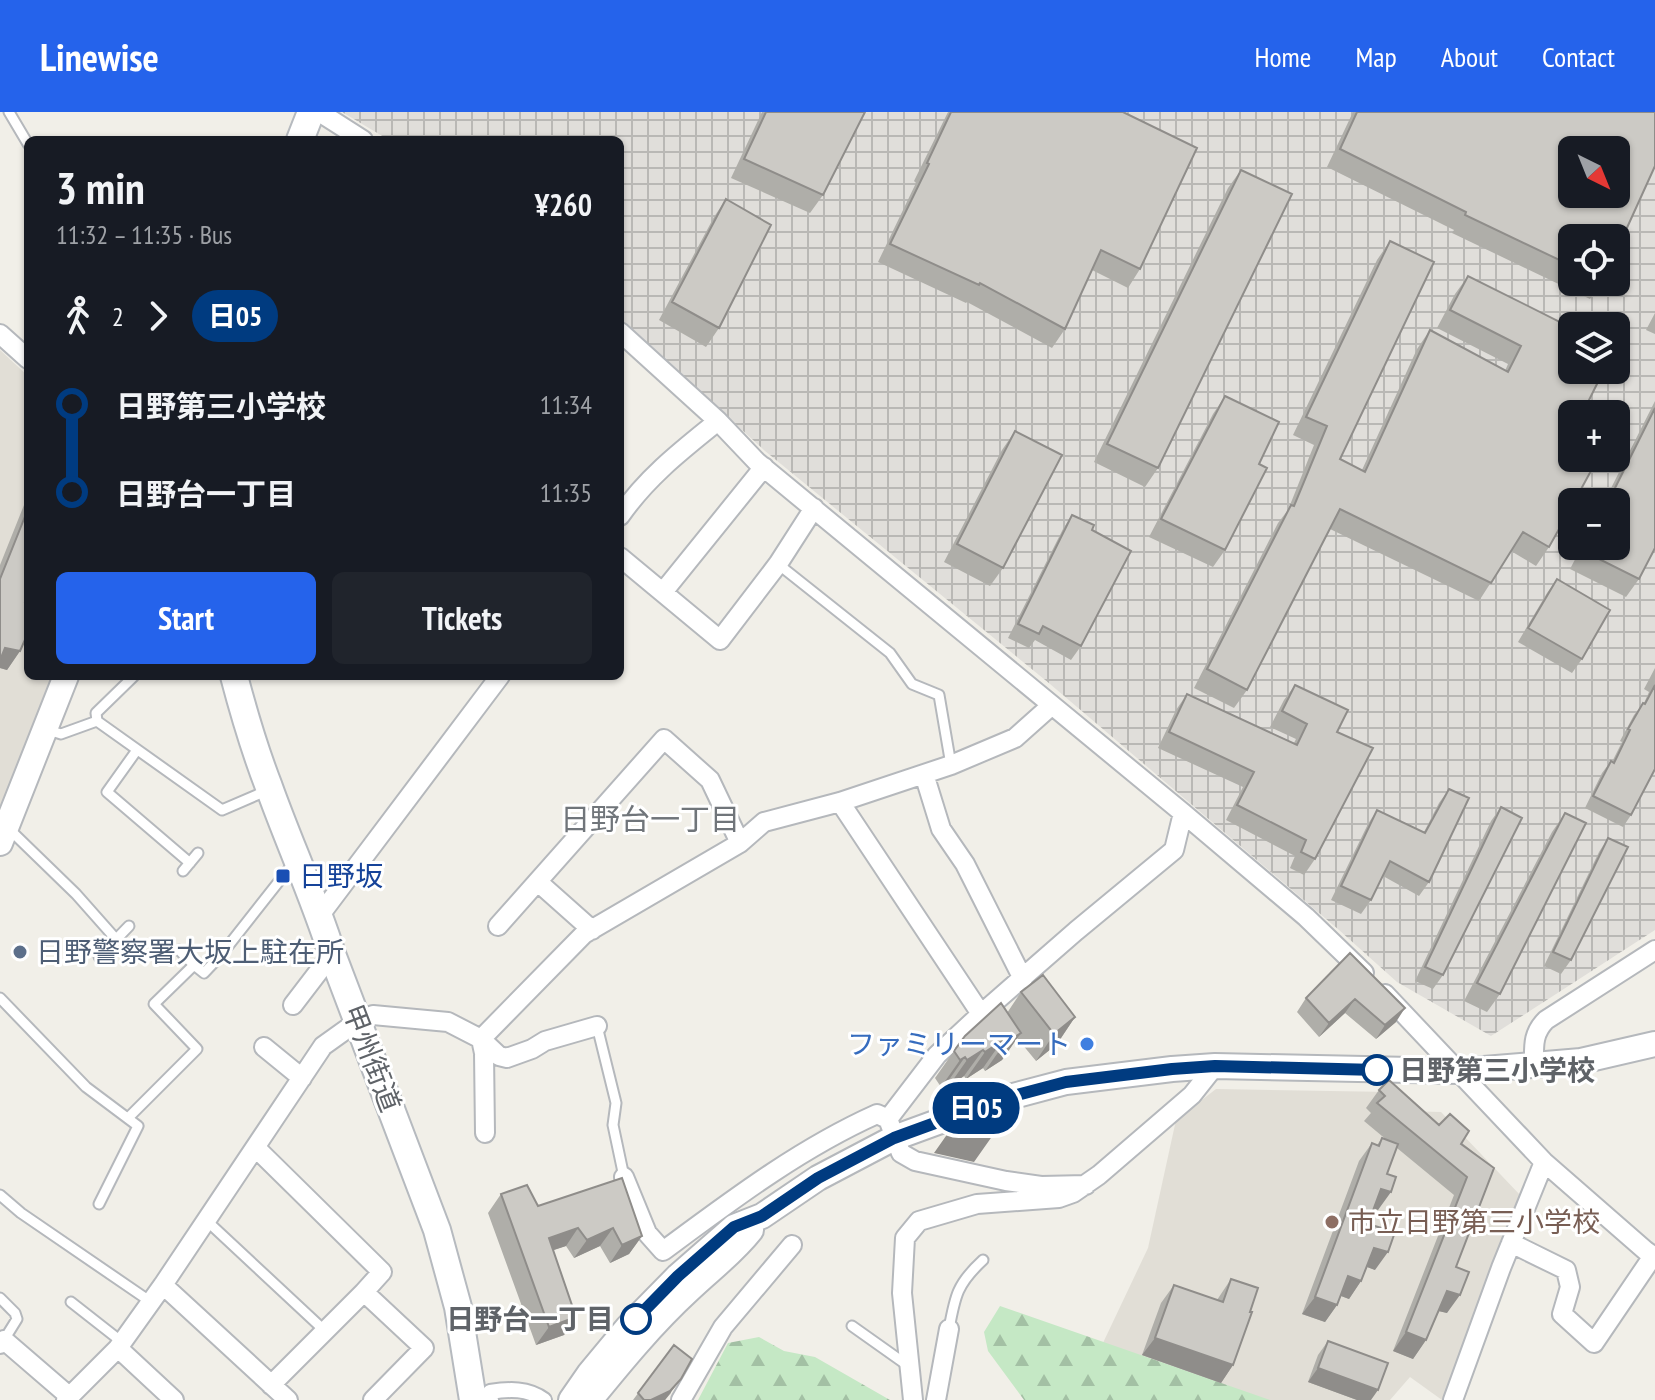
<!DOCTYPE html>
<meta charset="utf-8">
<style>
body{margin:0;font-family:"PT Sans Narrow","Noto Sans JP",sans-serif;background:#20242c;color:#f1f3f6;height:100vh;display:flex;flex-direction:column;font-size:30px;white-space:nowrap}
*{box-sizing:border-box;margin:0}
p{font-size:26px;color:#9ea1a6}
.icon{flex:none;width:44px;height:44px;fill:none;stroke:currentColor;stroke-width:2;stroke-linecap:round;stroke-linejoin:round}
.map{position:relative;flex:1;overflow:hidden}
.details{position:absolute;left:24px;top:24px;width:600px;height:544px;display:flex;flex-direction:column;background:#171b24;border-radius:12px;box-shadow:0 2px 6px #0004}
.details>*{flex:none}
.badge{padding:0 16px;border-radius:26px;font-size:28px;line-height:52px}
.needle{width:52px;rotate:137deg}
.fabs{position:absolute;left:1558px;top:24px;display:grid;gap:16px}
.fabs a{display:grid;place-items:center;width:72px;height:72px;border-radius:12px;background:#171b24;box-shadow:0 2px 6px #0004;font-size:40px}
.map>.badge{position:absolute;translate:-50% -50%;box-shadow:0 0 0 4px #fff}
.legs{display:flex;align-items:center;gap:12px;height:88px;padding:0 32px;font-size:26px}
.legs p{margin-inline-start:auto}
.overview{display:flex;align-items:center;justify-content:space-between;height:136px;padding:0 32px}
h1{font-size:44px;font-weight:800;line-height:60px}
.button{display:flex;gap:16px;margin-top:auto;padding:16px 32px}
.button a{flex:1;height:92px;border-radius:12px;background:#2563eb;color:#fff;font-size:32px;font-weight:800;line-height:92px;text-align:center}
.button a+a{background:#20242c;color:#f1f3f6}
ul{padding:0 32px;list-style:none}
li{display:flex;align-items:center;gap:28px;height:88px;font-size:30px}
li i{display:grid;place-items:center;width:12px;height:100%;margin:0 10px;background:currentColor}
li i::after{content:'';width:20px;height:20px;margin:-10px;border:6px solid;border-radius:50%;background:#171b24}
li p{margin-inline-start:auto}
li:first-child i{background:linear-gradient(#0000 50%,currentColor 0)}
li:last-child i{background:linear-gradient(currentColor 50%,#0000 0)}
header{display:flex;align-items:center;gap:48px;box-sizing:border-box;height:112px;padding:0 40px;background:#2563eb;color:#fff}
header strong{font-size:38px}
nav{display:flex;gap:44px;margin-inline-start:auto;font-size:28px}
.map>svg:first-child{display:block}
.industrial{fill:url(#industrial-grid);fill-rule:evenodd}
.education{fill:#e1ded6}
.forest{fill:url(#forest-firs)}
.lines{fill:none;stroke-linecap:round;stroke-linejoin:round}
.service-casing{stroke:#b5b8bc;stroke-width:13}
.pedestrian-casing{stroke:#b5b8bc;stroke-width:18}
.minor-casing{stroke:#b5b8bc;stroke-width:22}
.tertiary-casing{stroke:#b5b8bc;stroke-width:28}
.secondary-casing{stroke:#b6babf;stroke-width:30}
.service{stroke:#fff;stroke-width:9}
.pedestrian{stroke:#fff;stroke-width:14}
.minor{stroke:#fff;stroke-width:18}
.tertiary{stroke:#fff;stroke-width:24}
.secondary{stroke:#fff;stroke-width:26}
.wall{fill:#afaea9}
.shaded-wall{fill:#8f8d8a}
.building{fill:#cccac5;stroke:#8f8d8a;stroke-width:2;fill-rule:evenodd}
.line-1-casing{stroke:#fff;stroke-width:18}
.line-1{stroke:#003b80;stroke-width:12}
.transit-dot{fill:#1a4fb4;stroke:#fff;stroke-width:3}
.service-dot{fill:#5c6f8a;stroke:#fff;stroke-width:3}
.shop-dot{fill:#3f7fe0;stroke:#fff;stroke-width:3}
.stop-1-dot{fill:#fff;stroke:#003b80;stroke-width:4}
.education-dot{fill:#8d6e63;stroke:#fff;stroke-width:3}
.labels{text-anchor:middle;stroke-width:6;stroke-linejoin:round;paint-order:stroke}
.transit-label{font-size:28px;fill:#164399;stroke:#fff;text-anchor:start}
.service-label{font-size:28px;fill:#4e5e75;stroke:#fff;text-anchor:start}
.shop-label{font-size:28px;fill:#366cbe;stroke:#fff;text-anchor:end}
.street-label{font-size:28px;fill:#5f6368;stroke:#fff}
.stop-label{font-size:28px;font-weight:bold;fill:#5f6368;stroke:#fff;text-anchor:start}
.education-label{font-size:28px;fill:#785e54;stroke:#fff;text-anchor:start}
.neighbourhood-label{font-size:30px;fill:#70757a;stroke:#fff}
</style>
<header>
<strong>Linewise</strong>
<nav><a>Home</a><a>Map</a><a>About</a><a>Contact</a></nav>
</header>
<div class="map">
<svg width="1655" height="1288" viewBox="0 0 1655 1288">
<defs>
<pattern id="industrial-grid" width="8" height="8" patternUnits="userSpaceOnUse" patternTransform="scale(2)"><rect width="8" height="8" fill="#e0deda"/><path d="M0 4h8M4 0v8" fill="none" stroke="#b9b8b5"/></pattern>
<pattern id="forest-firs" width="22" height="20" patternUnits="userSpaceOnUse" patternTransform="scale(2)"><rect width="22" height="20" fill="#c5e8c5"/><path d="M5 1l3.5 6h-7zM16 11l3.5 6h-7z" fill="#a3c0a4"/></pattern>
</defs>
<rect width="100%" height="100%" fill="#f1efe8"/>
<path class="industrial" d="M 342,0 L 1655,0 L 1655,818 L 1491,924 L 1397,870 L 1339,818 L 1050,572 L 765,339 L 620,207 L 620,28 L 389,28 ZM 1572,38 L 1616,38 L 1616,82 L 1572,82 ZM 1572,126 L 1616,126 L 1616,170 L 1572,170 ZM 1572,214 L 1616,214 L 1616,258 L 1572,258 ZM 1572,302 L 1616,302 L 1616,346 L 1572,346 ZM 1572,390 L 1616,390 L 1616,434 L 1572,434 Z"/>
<path class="education" d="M 0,238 L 28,264 L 28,564 L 57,564 L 0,699 Z
M 1216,977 L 1391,980 L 1402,999 L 1441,1000 L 1521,1084 L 1442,1288 L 1410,1265 L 1390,1288 L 1239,1288 L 1102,1233 L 1148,1136 L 1176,1008 Z"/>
<path class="forest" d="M 1000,1194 L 1270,1288 L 1024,1288 L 988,1239 L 984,1220 Z
M 759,1225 L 784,1239 L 815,1245 L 890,1288 L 698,1288 L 728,1231 Z"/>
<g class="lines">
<defs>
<path id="service" d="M 9,0 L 28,32
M 778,452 L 890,541 L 912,572 L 939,583 L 951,653
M 97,609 L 96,601 L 134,564
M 48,618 L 61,622 L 97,609 L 222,698 L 266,679
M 137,638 L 107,680 L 190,751
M 8,716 L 76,782 L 115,826
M 183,759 L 198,741
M 179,838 L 194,853
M 99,845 L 129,814
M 0,886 L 86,975 L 138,1014 L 99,1092
M 597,914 L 616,991 L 613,1013 L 624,1065
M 129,1005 L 197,937 L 154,892 L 194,853 L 204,861 L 221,843 L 295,749
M 0,1083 L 21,1101 L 151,1190
M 207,1109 L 325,1219
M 0,1186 L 15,1201 L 17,1207 L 4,1228
M 71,1190 L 122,1230
M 852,1214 L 907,1253
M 949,1217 C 955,1184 957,1172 983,1148"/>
<path id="pedestrian" d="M 491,1288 L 490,1280 C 509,1277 528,1276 544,1288"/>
<path id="minor" d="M 319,0 L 363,28
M 620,220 L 718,309 L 757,350 L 1183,701 L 1306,805 L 1364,861
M 0,222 L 28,247
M 620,404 C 647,365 682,338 718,309
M 620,445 L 720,528 L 778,452 L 814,396
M 663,480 L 764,355
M 924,662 L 941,717 L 965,752 L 1023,867
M 840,690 L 981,902
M 538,770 L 592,818
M 320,803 L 500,564
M 498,814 L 664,627 L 710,668 L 740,731
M 1385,882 L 1544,1050 L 1646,1139 L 1655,1145
M 293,893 L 332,842
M 264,935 L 302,966
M 1534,954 C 1534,935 1532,922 1546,908 L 1655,838
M 888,1007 L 937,943 L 981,902 L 1076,819 L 1174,738 L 1183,701
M 485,1021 L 484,941 L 481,927 L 584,822 L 740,731 L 764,710 L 840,690 L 951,653 L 1015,626 L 1052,593
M 256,1036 L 382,1160 L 364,1180 L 424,1236 L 373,1288
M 624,1065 L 647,1121 L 663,1139 C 732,1088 799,1037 877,1002 L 888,1007 L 901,1041 L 915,1049 L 1006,1069 L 1041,1074 L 1086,1073
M 1511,1131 L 1566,1158 L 1570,1175 L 1562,1202 L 1594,1231 L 1653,1144
M 163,1173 L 288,1288
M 0,1232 L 4,1228 L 69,1284
M 118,1236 L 174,1288
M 271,1273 L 364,1180
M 66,1288 L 118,1236 L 163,1173 L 323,934 L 358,909 L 373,903 L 448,910 L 481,927 L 499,944 L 507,946 L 532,937 L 545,929 L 597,914
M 681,1288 L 723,1215 L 792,1133
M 913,1288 L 902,1181 L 905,1126 L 919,1109 L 977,1092 L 1059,1086 L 1073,1081 L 1099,1063 L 1192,983 L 1215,954
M 936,1288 L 949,1217
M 1453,1288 L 1501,1156 L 1544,1050"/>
<path id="tertiary" d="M 0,731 L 66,564
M 571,1288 L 589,1262 L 628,1215 L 678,1164 L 734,1115 L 762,1104 L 818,1066 L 894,1026 L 998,988 L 1066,970 L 1172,957 L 1215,954 L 1459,959 L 1581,949 L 1655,932
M 590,1288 C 621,1250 652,1212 689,1178 C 710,1158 733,1141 751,1118"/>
<path id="secondary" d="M 300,28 L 311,0
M 234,564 C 244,602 255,639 269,675 C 289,731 314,785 332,842 L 437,1118 L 458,1195 L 473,1288"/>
</defs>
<use href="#service" class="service-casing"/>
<use href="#pedestrian" class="pedestrian-casing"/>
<use href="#minor" class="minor-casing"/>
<use href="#tertiary" class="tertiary-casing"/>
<use href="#secondary" class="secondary-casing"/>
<use href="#service" class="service"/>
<use href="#pedestrian" class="pedestrian"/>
<use href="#minor" class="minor"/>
<use href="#tertiary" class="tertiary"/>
<use href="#secondary" class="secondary"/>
</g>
<path class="wall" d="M 762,0 L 865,0 L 823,83 L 810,101 L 731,66 Z
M 948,0 L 1123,0 L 1140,157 L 1128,176 L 1092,158 L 1065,217 L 1052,236 L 967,190 L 966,191 L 878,150 L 916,71 L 914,69 Z
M 1353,0 L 1655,0 L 1572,126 L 1572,170 L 1602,170 L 1590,187 L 1452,121 L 1454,118 L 1327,55 Z
M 1241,58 L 1158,356 L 1145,375 L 1094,350 L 1228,76 Z
M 726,87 L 719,216 L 706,235 L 659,208 L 714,105 Z
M 1390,129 L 1340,347 L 1362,358 L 1417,237 L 1430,218 L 1505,259 L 1508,252 L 1437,216 L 1455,182 L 1468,164 L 1585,296 L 1549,435 L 1536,454 L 1511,439 L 1479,489 L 1330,417 L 1247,578 L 1234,596 L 1194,576 L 1278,411 L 1288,398 L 1314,333 L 1293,323 L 1377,148 Z
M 1655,201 L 1655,222 L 1646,218 Z
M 1225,284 L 1259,352 L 1225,438 L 1213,455 L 1149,425 L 1213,302 Z
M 1655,289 L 1655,436 L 1639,467 L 1626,485 L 1570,457 L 1582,434 L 1616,434 L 1616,390 L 1604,390 Z
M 1015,319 L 1003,456 L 990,474 L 944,450 L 1002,338 Z
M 28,383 L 28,483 L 25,490 L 20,539 L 7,558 L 0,556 L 0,453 Z
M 1072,403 L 1092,418 L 1081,534 L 1071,548 L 1035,528 L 1029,536 L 1008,526 L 1063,417 Z
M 1557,467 L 1582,547 L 1572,561 L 1518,530 L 1547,481 Z
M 1655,556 L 1655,657 L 1631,703 L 1623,715 L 1585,696 L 1602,661 L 1611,649 L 1612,650 L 1622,630 L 1620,629 L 1634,603 L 1644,591 L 1649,580 L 1644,577 Z
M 1295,573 L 1337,620 L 1315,747 L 1304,763 L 1290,756 L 1295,744 L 1226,708 L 1243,675 L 1158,636 L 1176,598 L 1187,582 L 1294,631 L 1296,627 L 1270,615 L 1284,588 Z
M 1449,677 L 1429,770 L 1419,784 L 1383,764 L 1371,788 L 1361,802 L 1331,788 L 1368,712 L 1377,698 L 1424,720 L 1439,691 Z
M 1501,695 L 1443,863 L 1433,877 L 1415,869 L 1491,709 Z
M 1565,701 L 1500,882 L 1487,900 L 1464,889 L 1552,720 Z
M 1608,726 L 1571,848 L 1561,862 L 1544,854 L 1599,740 Z
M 1350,841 L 1396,910 L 1376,927 L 1345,901 L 1319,925 L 1297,900 L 1306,886 Z
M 1021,880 L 1075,905 L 1057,932 L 1036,949 L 1017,926 L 1002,948 L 985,959 L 983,956 L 966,967 L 964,964 L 948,975 L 946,972 L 941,975 L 935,966 L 954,939 L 1007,901 Z
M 1379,978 L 1439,1013 L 1494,1056 L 1456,1155 L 1447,1201 L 1439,1199 L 1426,1228 L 1413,1247 L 1393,1239 L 1454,1083 L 1397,1036 L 1387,1062 L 1378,1098 L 1374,1096 L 1368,1112 L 1375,1158 L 1367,1155 L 1361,1169 L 1349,1187 L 1341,1184 L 1337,1193 L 1325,1210 L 1302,1202 L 1359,1049 L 1372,1031 L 1377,1033 L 1382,1026 L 1388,1029 L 1364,1009 L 1371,1001 L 1366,996 Z
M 501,1082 L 642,1124 L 629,1142 L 610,1151 L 600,1134 L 574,1146 L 566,1134 L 553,1138 L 576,1205 L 564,1223 L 536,1233 L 488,1101 Z
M 1231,1167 L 1233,1253 L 1221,1271 L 1142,1243 L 1161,1191 L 1174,1173 L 1217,1188 Z
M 1328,1229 L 1371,1288 L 1357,1288 L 1308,1270 L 1318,1243 Z
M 674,1233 L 671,1281 L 665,1288 L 633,1288 Z"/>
<path class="shaded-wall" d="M 5,536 L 20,539 L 7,558 L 0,556 L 0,542 Z
M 1355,887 L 1345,901 L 1319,925 L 1329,911 Z
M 1405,896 L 1396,910 L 1376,927 L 1385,913 Z
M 1075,905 L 1057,932 L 1036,949 L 1054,922 Z
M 1021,921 L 1002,948 L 985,959 L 1004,932 Z
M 1002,929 L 983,956 L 966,967 L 985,940 Z
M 983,938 L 964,964 L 948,975 L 967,948 Z
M 965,945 L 946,972 L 941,975 L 960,948 Z
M 953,1014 L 993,1023 L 974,1050 L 934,1041 Z
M 1381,1077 L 1391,1080 L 1378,1098 L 1369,1094 Z
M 578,1116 L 566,1134 L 536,1144 L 549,1126 Z
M 613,1116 L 600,1134 L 574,1146 L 587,1128 Z
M 642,1124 L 629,1142 L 610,1151 L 622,1133 Z
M 1374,1136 L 1388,1140 L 1375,1158 L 1362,1153 Z
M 1348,1164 L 1361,1169 L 1349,1187 L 1336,1182 Z
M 1447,1179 L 1460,1183 L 1447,1201 L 1434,1198 Z
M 1315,1185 L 1337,1193 L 1325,1210 L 1302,1202 Z
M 576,1205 L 564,1223 L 536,1233 L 549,1215 Z
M 1406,1220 L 1426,1228 L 1413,1247 L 1393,1239 Z
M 1155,1226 L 1233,1253 L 1221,1271 L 1142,1243 Z
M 1318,1256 L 1378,1278 L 1371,1288 L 1357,1288 L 1308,1270 Z
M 681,1267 L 665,1288 L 651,1288 Z"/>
<path class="building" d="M 766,0 L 865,0 L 823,83 L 744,47 Z
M 951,0 L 1123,0 L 1197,36 L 1140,157 L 1101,138 L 1065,217 L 980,171 L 979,173 L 890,132 L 929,52 L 927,51 Z
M 1357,0 L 1655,0 L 1655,54 L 1616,140 L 1616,126 L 1572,126 L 1572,154 L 1465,103 L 1466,100 L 1340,37 ZM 1572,38 L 1616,38 L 1616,82 L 1572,82 Z
M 1241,58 L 1292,82 L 1158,356 L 1107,332 Z
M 726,87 L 771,113 L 719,216 L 672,190 Z
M 1390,129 L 1434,150 L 1340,347 L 1365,360 L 1430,218 L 1508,260 L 1521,234 L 1450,198 L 1468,164 L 1572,216 L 1572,258 L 1604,258 L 1585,296 L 1598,302 L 1572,302 L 1572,346 L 1598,346 L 1574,390 L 1572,390 L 1572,394 L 1549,435 L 1523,420 L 1491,471 L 1340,397 L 1247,578 L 1207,557 L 1291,393 L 1294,394 L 1327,314 L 1306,305 Z
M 1225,284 L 1279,310 L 1259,352 L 1267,356 L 1225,438 L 1161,407 Z
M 1655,296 L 1655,436 L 1639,467 L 1583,439 L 1586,434 L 1616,434 L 1616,390 L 1608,390 Z
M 1015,319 L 1062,343 L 1003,456 L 957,432 Z
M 28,397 L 28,483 L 25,490 L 28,492 L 28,521 L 20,539 L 5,536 L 0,548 L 0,467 Z
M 1072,403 L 1094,413 L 1092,418 L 1131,439 L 1081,534 L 1043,514 L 1039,522 L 1018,512 Z
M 1557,467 L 1610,498 L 1582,547 L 1528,516 Z
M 1295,573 L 1348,598 L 1337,620 L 1373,636 L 1315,747 L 1301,740 L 1306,728 L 1237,693 L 1254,660 L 1169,620 L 1187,582 L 1297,633 L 1307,612 L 1282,599 Z
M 1655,573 L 1655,657 L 1631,703 L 1593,684 L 1611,649 L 1614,651 L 1630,618 L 1628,617 L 1643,591 L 1645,592 Z
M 1449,677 L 1469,686 L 1429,770 L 1390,749 L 1371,788 L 1341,774 L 1377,698 L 1425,721 Z
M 1501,695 L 1522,706 L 1443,863 L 1425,855 Z
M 1565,701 L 1586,711 L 1500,882 L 1477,871 Z
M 1608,726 L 1628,735 L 1571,848 L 1553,840 Z
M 1350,841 L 1405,896 L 1385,913 L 1355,887 L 1329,911 L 1306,886 Z
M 1043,863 L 1075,905 L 1054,922 L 1021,880 Z
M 1001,891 L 1021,921 L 1004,932 L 1002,929 L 985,940 L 983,938 L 967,948 L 965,945 L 960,948 L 954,939 L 965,924 Z
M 1389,968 L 1439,1013 L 1450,1002 L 1469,1019 L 1461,1032 L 1494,1056 L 1456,1155 L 1469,1160 L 1460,1183 L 1447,1179 L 1426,1228 L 1406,1220 L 1467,1065 L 1377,991 L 1385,984 L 1379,978 Z
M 994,997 L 993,1023 L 953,1014 Z
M 1382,1026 L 1398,1032 L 1387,1062 L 1396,1065 L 1391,1080 L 1381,1077 L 1368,1112 L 1395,1120 L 1388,1140 L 1374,1136 L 1361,1169 L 1348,1164 L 1337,1193 L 1315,1185 L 1372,1031 L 1379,1034 Z
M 622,1066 L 642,1124 L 622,1133 L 613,1116 L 587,1128 L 578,1116 L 549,1126 L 576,1205 L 549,1215 L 501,1082 L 527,1073 L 538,1094 Z
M 1231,1167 L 1258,1176 L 1250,1200 L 1252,1200 L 1233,1253 L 1155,1226 L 1174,1173 L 1223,1190 Z
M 1328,1229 L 1388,1251 L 1378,1278 L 1318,1256 Z
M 674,1233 L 692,1247 L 681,1267 L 670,1279 L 651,1288 L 644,1288 L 638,1281 Z"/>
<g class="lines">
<defs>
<path id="line-1" d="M 636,1207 L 678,1164 L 734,1115 L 762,1104 L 818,1066 L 894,1026 L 998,988 L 1066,970 L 1172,957 L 1215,954 L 1377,958"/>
</defs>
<use href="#line-1" class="line-1-casing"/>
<use href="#line-1" class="line-1"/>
</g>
<rect class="transit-dot" x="275" y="756" width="16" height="16" rx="4"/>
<circle class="service-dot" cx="20" cy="840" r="8"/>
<circle class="shop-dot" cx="1087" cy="932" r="8"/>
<g class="stop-1-dot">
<circle cx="1377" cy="958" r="14"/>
<circle cx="636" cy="1207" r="14"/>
</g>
<circle class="education-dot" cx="1332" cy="1110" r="8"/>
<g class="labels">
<g class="transit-label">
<text x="299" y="774">日野坂</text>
</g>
<g class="service-label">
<text x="36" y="850">日野警察署大坂上駐在所</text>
</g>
<g class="shop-label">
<text x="1071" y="942">ファミリーマート</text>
</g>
<g class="street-label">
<text transform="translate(372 946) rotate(69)" y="10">甲州街道</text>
</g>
<g class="stop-label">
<text x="1399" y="968">日野第三小学校</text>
<text x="614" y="1217" text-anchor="end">日野台一丁目</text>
</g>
<g class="education-label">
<text x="1348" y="1120">市立日野第三小学校</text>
</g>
<g class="neighbourhood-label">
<text x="650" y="718">日野台一丁目</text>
</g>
</g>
</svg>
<div class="fabs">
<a><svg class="needle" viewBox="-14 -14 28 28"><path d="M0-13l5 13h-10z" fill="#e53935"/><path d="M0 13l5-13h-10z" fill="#9ea1a6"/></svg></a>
<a><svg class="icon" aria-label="locate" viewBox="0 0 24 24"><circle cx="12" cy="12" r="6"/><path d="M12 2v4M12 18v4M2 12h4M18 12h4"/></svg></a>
<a><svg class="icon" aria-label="layers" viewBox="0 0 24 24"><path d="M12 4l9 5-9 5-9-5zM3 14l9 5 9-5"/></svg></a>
<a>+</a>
<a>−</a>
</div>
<b class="badge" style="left:976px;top:996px;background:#003b80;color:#fff">日05</b>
<section class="details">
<div class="overview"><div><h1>3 min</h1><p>11:32 – 11:35 · Bus</p></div><b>¥260</b></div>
<div class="legs"><svg class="icon" aria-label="walk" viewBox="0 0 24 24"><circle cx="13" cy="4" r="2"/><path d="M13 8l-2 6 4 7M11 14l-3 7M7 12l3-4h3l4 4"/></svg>2<svg class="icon" aria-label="forward" viewBox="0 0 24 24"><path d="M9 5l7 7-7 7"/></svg><b class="badge" style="background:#003b80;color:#fff">日05</b></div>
<ul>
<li><i style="color:#003b80"></i><b>日野第三小学校</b><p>11:34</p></li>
<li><i style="color:#003b80"></i><b>日野台一丁目</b><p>11:35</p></li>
</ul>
<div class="button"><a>Start</a><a>Tickets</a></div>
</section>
</div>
